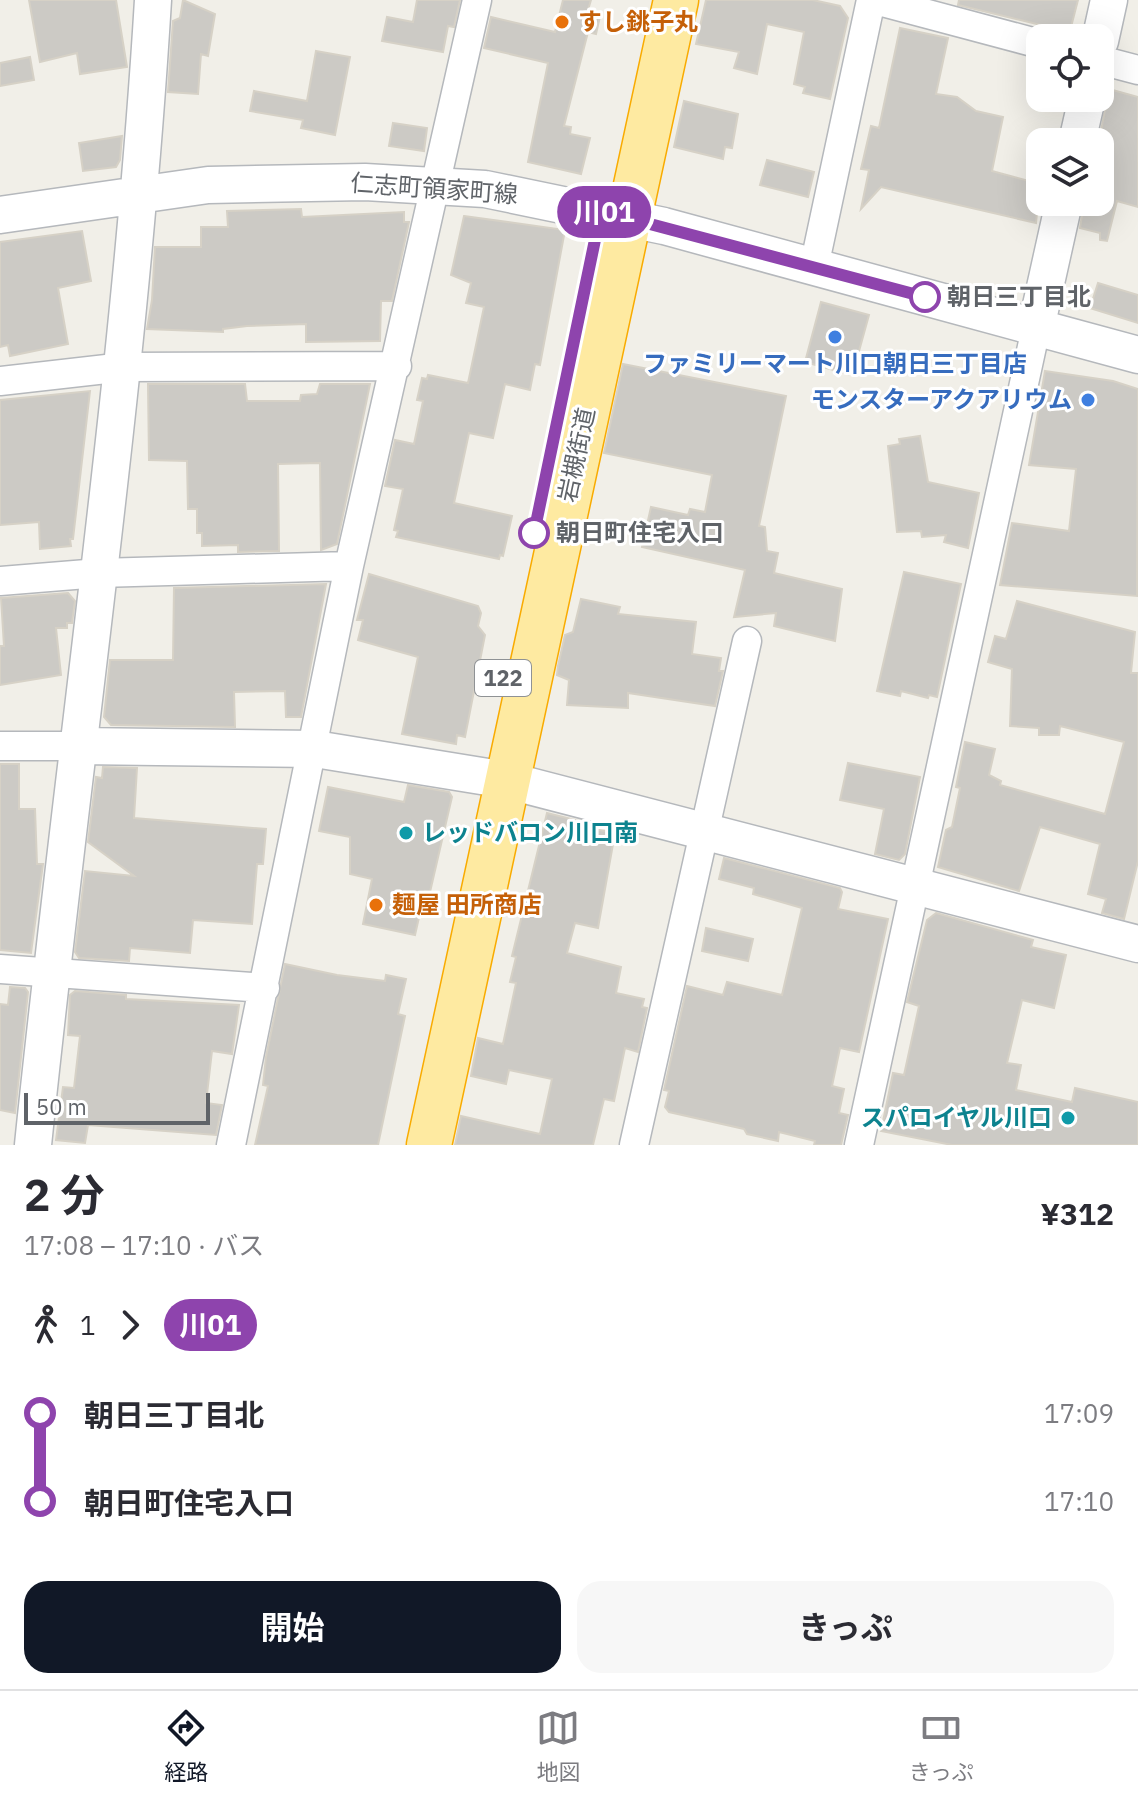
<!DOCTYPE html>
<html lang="ja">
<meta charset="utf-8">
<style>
body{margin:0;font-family:"IBM Plex Sans","Noto Sans JP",sans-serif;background:#f7f7f7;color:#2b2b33;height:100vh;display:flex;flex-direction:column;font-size:30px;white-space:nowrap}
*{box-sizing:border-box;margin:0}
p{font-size:26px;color:#7c7c81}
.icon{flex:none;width:44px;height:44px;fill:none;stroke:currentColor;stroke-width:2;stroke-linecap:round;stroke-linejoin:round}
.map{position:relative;height:1145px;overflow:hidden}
.sheet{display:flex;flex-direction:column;background:#fff;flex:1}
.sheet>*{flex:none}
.badge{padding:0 16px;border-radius:26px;font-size:28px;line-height:52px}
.controls{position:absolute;left:1026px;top:24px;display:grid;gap:16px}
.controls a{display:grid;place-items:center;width:88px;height:88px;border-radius:16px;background:#fff;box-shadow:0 8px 32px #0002;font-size:40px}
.scale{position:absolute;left:24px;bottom:20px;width:186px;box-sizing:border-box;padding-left:8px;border:4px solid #5f6368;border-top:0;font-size:22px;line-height:28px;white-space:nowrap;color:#5f6368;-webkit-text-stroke:6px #fff;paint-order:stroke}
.map>.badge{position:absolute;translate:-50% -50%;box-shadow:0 0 0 4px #fff}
.legs{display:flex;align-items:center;gap:12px;height:88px;padding:0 24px;font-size:26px}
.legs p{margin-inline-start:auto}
.head{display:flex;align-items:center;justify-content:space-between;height:136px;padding:0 24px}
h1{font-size:44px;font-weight:700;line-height:60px}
.cta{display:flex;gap:16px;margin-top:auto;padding:16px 24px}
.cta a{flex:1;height:92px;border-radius:24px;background:#111827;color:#fff;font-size:32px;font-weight:700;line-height:92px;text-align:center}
.cta a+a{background:#f7f7f7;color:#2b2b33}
ul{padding:0 24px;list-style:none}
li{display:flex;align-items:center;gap:28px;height:88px;font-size:30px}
li i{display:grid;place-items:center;width:12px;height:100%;margin:0 10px;background:currentColor}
li i::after{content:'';width:20px;height:20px;margin:-10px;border:6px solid;border-radius:50%;background:#fff}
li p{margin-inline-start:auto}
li:first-child i{background:linear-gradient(#0000 50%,currentColor 0)}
li:last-child i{background:linear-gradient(currentColor 50%,#0000 0)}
.tab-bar{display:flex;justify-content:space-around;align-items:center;height:112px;border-top:2px solid #e1e1e2;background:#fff;font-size:22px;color:#7c7c81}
.tab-bar a{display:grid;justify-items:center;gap:4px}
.tab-bar .on{color:#111827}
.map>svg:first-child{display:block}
.building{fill:#cccac5;stroke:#d6d1c6;stroke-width:2}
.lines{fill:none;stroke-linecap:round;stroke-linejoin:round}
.minor-casing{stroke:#b5b8bc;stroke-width:31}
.tertiary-casing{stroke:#b5b8bc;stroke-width:39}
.trunk-casing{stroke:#f9ab00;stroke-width:47}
.minor{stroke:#fff;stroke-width:28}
.tertiary{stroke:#fff;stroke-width:36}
.trunk{stroke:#feeaa1;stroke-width:44}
.line-1-casing{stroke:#fff;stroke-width:18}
.line-1{stroke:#8e44ad;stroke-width:12}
.food-dot{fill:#e8710a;stroke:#fff;stroke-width:3}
.stop-1-dot{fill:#fff;stroke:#8e44ad;stroke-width:4}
.shop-dot{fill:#3f7fe0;stroke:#fff;stroke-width:3}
.culture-dot{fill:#0f9aa8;stroke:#fff;stroke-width:3}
.labels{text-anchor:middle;stroke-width:6;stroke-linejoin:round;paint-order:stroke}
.shield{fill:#fff;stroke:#8f9295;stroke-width:2}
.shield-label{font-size:22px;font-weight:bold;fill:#5f6368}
.food-label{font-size:24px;font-weight:bold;fill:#c56008;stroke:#fff;text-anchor:start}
.street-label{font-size:24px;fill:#5f6368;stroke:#fff}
.stop-label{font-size:24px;font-weight:bold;fill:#5f6368;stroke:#fff;text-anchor:start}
.shop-label{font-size:24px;font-weight:bold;fill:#366cbe;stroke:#fff}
.culture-label{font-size:24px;font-weight:bold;fill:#0d838f;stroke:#fff;text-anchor:start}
</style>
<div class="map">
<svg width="1138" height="1145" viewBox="0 0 1138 1145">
<rect width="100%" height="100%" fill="#f1efe8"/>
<path class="building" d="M 29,0 L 116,0 L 127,67 L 80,74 L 77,53 L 40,62 Z
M 183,0 L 215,14 L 208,56 L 201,54 L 198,94 L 168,92 L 173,21 L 180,18 Z
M 417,0 L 460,0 L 454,27 L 448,26 L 443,52 L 382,41 L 387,17 L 413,22 Z
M 563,0 L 591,0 L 588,10 L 601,12 L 596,34 L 588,32 L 564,126 L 571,127 L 570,134 L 590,138 L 581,174 L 528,162 L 548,63 L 484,48 L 491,17 L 555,32 Z
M 706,0 L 813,0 L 840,6 L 848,18 L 830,99 L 803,93 L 805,87 L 794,84 L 804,32 L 767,24 L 757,74 L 734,68 L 739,52 L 696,44 Z
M 959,0 L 1078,0 L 1071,27 L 1068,26 L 1066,31 L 958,5 Z
M 900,28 L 948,38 L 936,94 L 957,97 L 976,111 L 1003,117 L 992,171 L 1040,184 L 1036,223 L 881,187 L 861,209 L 869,170 L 861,169 L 871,126 L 879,128 Z
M 316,51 L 350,57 L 335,135 L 301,128 L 303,120 L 250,111 L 254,91 L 307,101 Z
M 30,57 L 34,80 L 0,86 L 0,63 Z
M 1109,89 L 1138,97 L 1138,207 L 1117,201 L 1107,241 L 1100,240 L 1100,233 L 1080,228 L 1084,202 L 1100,202 L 1100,136 Z
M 684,101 L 738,114 L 732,148 L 725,147 L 723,159 L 674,147 Z
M 393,123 L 427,128 L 424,151 L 389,146 Z
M 122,136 L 120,160 L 116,167 L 83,171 L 79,143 Z
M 767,160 L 814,172 L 808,197 L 760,185 Z
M 301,209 L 302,217 L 404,212 L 404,222 L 409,222 L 392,301 L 381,301 L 380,341 L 306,342 L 306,324 L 247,326 L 223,329 L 223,332 L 147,329 L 152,300 L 155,247 L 201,247 L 201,227 L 228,227 L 227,211 Z
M 464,216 L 565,230 L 540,365 L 535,364 L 530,390 L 505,384 L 493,438 L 469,433 L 454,503 L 512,516 L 503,556 L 500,555 L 499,559 L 396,537 L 398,531 L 394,530 L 403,489 L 385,486 L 395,440 L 414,444 L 423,401 L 417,400 L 422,378 L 427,379 L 428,375 L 468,383 L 484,307 L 466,303 L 471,283 L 451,275 Z
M 82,231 L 91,281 L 58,288 L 68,344 L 10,356 L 8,345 L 0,347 L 0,242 Z
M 1098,283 L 1138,295 L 1138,323 L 1090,308 Z
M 821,302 L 869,315 L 856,362 L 852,360 L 848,374 L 805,362 Z
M 623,364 L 786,396 L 759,526 L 765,527 L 767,551 L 778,553 L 774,573 L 842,589 L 835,641 L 774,626 L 776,613 L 734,617 L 745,570 L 642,547 L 651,507 L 688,515 L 690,509 L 705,512 L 712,475 L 604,453 Z
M 1045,371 L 1113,381 L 1138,389 L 1137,596 L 1000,585 L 1012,523 L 1069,531 L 1076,469 L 1029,465 Z
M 148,384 L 245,384 L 247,401 L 300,401 L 301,395 L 317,394 L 320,384 L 370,384 L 337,544 L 321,550 L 320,463 L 278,464 L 279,551 L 238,552 L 238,545 L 202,546 L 202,533 L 197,533 L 197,509 L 188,509 L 187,461 L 149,460 Z
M 90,391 L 73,539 L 70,539 L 71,546 L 40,549 L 39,522 L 0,525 L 0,400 Z
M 920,436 L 928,482 L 979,493 L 968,548 L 944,542 L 946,535 L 922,537 L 921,531 L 897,532 L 888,446 L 900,444 L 899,439 Z
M 904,572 L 961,584 L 937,697 L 929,695 L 928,698 L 901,691 L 900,696 L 877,691 Z
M 369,574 L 478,606 L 481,613 L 478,626 L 485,635 L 465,737 L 457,735 L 456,744 L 402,734 L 418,657 L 358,640 L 363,620 L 357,620 Z
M 326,584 L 301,717 L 286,717 L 285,691 L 234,692 L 235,727 L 111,725 L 104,717 L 110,660 L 173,660 L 174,588 Z
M 68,593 L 75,601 L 72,623 L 67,623 L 67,628 L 56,628 L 61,675 L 0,685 L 0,646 L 4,646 L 1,598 Z
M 581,599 L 620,607 L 618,614 L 696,622 L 692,654 L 721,658 L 719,671 L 723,671 L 715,706 L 628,693 L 628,708 L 567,705 L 569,680 L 557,675 L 558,666 L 565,635 L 573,632 Z
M 1017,601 L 1135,632 L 1131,673 L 1138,673 L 1138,861 L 1124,919 L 1102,913 L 1106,899 L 1088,894 L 1100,844 L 1040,827 L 1019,891 L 938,867 L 946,830 L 952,827 L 960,788 L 956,787 L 965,742 L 995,749 L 989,775 L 1001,781 L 1000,785 L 1105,814 L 1124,742 L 1060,726 L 1059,735 L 1039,735 L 1039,728 L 1010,726 L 1012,669 L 988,662 L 995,636 L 1006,639 Z
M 848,763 L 920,777 L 905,854 L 899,860 L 875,854 L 884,809 L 840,800 Z
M 0,764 L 19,764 L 19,809 L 35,809 L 37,864 L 43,864 L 31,953 L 0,950 Z
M 103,767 L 137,768 L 134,818 L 266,829 L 263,864 L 257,864 L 252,924 L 193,920 L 190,953 L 130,948 L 129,961 L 79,958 L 75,952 L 85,871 L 134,876 L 88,842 L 96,777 L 102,778 Z
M 408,785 L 449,792 L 452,797 L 430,892 L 425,891 L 415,935 L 363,924 L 372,879 L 350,874 L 350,837 L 319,831 L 328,787 L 404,802 Z
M 547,813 L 575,820 L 574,825 L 615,833 L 598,928 L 575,923 L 567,953 L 621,967 L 616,993 L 644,999 L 642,1007 L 647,1008 L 638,1052 L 625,1048 L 614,1101 L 604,1099 L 593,1145 L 455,1145 L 461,1116 L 540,1134 L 552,1079 L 509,1070 L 506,1084 L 471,1076 L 478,1038 L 503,1044 L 516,983 L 510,982 L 516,957 L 512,956 Z
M 724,858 L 840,888 L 842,892 L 838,909 L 888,919 L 859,1052 L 840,1048 L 832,1086 L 844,1089 L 839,1113 L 848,1115 L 841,1145 L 814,1145 L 815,1141 L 779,1132 L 778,1141 L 747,1134 L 744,1129 L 669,1112 L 665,1107 L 669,1091 L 664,1090 L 687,986 L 723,995 L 727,982 L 782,995 L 802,908 L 753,894 L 754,888 L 719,879 Z
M 936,913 L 1033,940 L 1031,947 L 1066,955 L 1054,1008 L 1022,1000 L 1007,1063 L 1021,1065 L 1016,1090 L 1072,1102 L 1075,1088 L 1138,1102 L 1138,1145 L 952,1145 L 881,1131 L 893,1073 L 904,1075 L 919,1006 L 907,1002 L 927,920 Z
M 706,928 L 753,939 L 748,961 L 702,951 Z
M 285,964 L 337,975 L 385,981 L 386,975 L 406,979 L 398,1014 L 405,1016 L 378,1145 L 255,1145 L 268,1086 L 263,1085 L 266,1057 Z
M 10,987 L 25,988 L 28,992 L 15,1113 L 0,1110 L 0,1004 L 8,1005 Z
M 75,991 L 126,995 L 126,999 L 239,1005 L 232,1054 L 212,1051 L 206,1103 L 222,1105 L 216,1135 L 88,1125 L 85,1143 L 56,1140 L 63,1087 L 74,1088 L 80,1036 L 68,1035 L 70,995 Z"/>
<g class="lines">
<defs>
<path id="minor" d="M 875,0 L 1040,44
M 1100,60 L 1138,70
M 814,267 L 871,0
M 0,381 L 124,367 L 397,366
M 0,581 L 99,573 L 349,566
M 0,746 L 79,746
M 0,969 L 265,988
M 231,1145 L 349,566 L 477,0
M 634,1145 L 747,641
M 859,1145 L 1036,328"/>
<path id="tertiary" d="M 1100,41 L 1109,0
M 1077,142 L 1087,98
M 0,215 L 208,185 L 365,182 L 485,189 L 664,226 L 1138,355
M 1036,328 L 1064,202
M 79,746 L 315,749 L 506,780 L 1138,944
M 33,1145 C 72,763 130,383 153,0"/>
<path id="trunk" d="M 429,1145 L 676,0"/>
</defs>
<use href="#minor" class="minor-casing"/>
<use href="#tertiary" class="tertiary-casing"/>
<use href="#trunk" class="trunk-casing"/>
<use href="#minor" class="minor"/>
<use href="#tertiary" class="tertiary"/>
<use href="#trunk" class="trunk"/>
</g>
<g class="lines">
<defs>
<path id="line-1" d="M 534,533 L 601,211 L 925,297"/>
</defs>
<use href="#line-1" class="line-1-casing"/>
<use href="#line-1" class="line-1"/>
</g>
<g class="food-dot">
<circle cx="562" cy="22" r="8"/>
<circle cx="376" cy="905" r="8"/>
</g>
<g class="stop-1-dot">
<circle cx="925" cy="297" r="14"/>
<circle cx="534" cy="533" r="14"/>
</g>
<g class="shop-dot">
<circle cx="835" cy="337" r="8"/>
<circle cx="1088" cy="400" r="8"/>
</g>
<g class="culture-dot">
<circle cx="406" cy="833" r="8"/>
<circle cx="1068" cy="1118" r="8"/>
</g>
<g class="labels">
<rect class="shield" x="475" y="660" width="56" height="36" rx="6"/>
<g class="shield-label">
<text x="503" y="686">122</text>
</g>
<g class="food-label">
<text x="578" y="30">すし銚子丸</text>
<text x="392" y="913">麺屋 田所商店</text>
</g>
<g class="street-label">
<text transform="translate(434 189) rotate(4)" y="8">仁志町領家町線</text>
<text transform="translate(577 455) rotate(-78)" y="8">岩槻街道</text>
</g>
<g class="stop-label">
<text x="947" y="305">朝日三丁目北</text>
<text x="556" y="541">朝日町住宅入口</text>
</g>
<g class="shop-label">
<text x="835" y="372">ファミリーマート川口朝日三丁目店</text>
<text x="1072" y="408" text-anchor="end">モンスターアクアリウム</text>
</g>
<g class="culture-label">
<text x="422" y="841">レッドバロン川口南</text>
<text x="1052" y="1126" text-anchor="end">スパロイヤル川口</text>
</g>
</g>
</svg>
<div class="controls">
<a><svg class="icon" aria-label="locate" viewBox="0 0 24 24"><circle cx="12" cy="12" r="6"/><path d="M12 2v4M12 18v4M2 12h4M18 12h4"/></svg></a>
<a><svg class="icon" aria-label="layers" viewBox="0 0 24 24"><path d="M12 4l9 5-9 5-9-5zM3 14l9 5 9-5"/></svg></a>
</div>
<div class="scale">50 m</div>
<b class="badge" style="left:604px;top:212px;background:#8e44ad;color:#fff">川01</b>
</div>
<section class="sheet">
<div class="head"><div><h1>2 分</h1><p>17:08 – 17:10 · バス</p></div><b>¥312</b></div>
<div class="legs"><svg class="icon" aria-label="walk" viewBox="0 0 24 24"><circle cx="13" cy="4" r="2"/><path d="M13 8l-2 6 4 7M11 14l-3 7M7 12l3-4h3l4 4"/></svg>1<svg class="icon" aria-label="forward" viewBox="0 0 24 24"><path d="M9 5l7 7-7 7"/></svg><b class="badge" style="background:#8e44ad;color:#fff">川01</b></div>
<ul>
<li><i style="color:#8e44ad"></i><b>朝日三丁目北</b><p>17:09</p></li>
<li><i style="color:#8e44ad"></i><b>朝日町住宅入口</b><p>17:10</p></li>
</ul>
<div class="cta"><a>開始</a><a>きっぷ</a></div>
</section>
<nav class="tab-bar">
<a class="on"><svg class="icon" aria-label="directions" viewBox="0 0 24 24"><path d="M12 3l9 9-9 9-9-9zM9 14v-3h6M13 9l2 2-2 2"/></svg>経路</a>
<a><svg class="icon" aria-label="map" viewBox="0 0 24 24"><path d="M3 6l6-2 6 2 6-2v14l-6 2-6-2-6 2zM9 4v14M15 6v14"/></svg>地図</a>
<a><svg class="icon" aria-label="tickets" viewBox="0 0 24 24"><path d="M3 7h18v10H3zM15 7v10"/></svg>きっぷ</a>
</nav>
